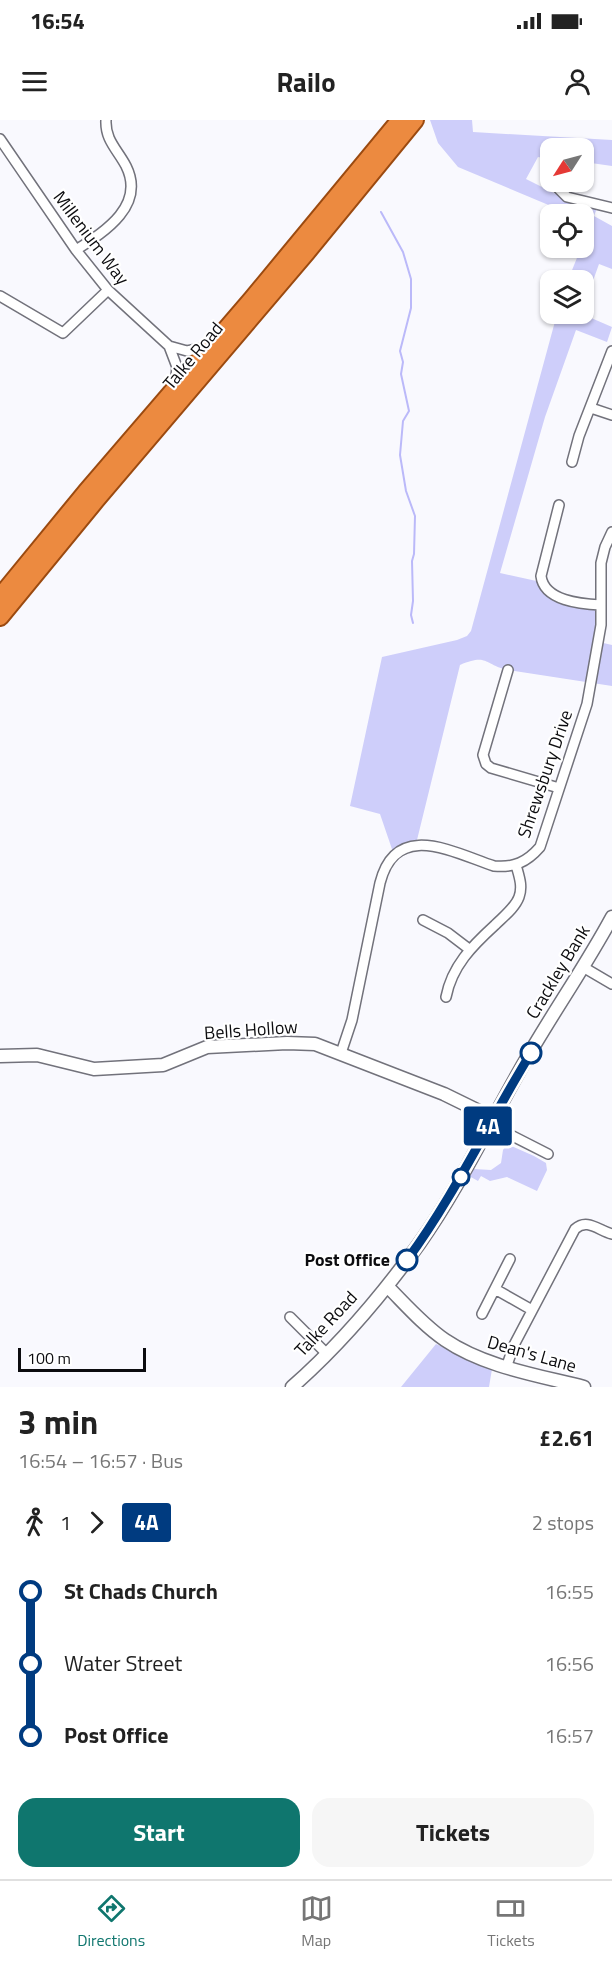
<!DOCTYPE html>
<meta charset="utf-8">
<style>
body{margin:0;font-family:"Titillium Web",sans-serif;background:#f6f6f6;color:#222;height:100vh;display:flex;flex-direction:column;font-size:22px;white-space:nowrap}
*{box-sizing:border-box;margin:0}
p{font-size:20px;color:#767676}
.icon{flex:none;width:33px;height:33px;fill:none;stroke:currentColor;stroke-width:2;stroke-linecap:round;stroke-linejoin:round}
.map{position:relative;height:1267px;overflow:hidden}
.details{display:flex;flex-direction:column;background:#fff;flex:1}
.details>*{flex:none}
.badge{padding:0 12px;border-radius:4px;font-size:21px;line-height:39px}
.needle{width:39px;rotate:234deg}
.fabs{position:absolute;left:540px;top:18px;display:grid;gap:12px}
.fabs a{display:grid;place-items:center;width:54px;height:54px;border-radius:12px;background:#fff;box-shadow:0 2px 4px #0004;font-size:30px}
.scale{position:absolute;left:18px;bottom:15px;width:128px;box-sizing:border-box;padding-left:6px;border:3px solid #0c0c0f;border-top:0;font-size:16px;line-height:21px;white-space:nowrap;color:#0c0c0f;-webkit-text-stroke:4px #fff;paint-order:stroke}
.map>.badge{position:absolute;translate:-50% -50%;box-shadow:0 0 0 3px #fff}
.legs{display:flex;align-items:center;gap:9px;height:66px;padding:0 18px;font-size:20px}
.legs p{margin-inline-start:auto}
.headline{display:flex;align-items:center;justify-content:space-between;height:102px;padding:0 18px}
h1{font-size:33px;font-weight:700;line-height:45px}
.button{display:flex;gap:12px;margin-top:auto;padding:12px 18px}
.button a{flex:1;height:69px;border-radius:18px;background:#0f766e;color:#fff;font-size:24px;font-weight:700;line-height:69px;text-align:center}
.button a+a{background:#f6f6f6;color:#222}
ul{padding:0 18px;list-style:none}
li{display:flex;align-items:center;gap:21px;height:72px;font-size:22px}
li i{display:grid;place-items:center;width:9px;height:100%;margin:0 8px;background:currentColor}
li i::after{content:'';width:15px;height:15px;margin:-8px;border:4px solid;border-radius:50%;background:#fff}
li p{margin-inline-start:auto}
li:first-child i{background:linear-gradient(#0000 50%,currentColor 0)}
li:last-child i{background:linear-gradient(currentColor 50%,#0000 0)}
.status{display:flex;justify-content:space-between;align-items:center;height:42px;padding:0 30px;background:#fff;direction:ltr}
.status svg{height:16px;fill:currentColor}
header{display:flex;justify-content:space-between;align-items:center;height:78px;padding:0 18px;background:#fff;font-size:27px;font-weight:700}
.tab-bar{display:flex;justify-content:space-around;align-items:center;height:84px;border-top:2px solid #e0e0e0;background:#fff;font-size:16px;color:#767676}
.tab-bar a{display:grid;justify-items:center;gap:3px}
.tab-bar .active{color:#0f766e}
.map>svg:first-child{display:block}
.green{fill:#cecefa}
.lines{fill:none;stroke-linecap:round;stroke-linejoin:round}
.stream{stroke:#bbb9f9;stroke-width:2}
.minor-casing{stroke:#72727b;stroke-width:12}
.tertiary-casing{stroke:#72727b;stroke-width:15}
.trunk-casing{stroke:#9b4a10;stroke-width:20}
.minor{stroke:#fff;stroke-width:9}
.tertiary{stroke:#fff;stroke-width:12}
.trunk{stroke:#ec8a40;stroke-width:16}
.line-1-casing{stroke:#fff;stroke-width:14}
.line-1{stroke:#003b80;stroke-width:9}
.stop-1-dot{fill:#fff;stroke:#003b80;stroke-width:3}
.labels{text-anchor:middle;stroke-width:4.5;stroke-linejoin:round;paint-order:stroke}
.street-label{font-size:18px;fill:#0c0c0f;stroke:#fff}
.stop-label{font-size:18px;font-weight:bold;fill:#0c0c0f;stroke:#fff;text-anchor:end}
</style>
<div class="status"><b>16:54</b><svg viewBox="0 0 49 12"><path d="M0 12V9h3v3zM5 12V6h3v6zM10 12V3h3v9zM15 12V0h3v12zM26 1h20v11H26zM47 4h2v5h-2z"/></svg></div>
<header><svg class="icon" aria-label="menu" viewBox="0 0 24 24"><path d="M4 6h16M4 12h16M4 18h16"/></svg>Railo<svg class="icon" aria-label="person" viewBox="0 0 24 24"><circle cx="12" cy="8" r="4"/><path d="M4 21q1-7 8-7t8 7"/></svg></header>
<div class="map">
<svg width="612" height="1267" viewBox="0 0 612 1267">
<rect width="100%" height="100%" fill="#f9f9fe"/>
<path class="green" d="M 430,0 L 472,0 L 473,12 L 612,20 L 612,46 L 584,42 L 584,28 L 550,28 L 550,39 L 538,37 L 526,59 L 566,79 L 597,88 L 594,96 L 612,106 L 612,149 L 599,144 L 584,186 L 584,160 L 568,160 L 581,128 L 584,128 L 584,120 L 589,106 L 584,102 L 584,94 L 570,94 L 458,47 L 438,23 Z
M 557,194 L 582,194 L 612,207 L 607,222 L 576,210 L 545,297 L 500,453 L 541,462 L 548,472 L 601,485 L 599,522 L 612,525 L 612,566 L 508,550 C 484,545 488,533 460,545 L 416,724 L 394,735 L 380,694 L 350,686 L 382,537 L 457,520 L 467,516 L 471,511 Z
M 507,1024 L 534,1036 L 546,1043 L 547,1050 L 537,1071 L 507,1057 L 490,1061 L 481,1056 L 478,1061 L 469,1056 L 474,1049 L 491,1050 L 501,1043 L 503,1030 Z
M 436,1224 L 492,1249 L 489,1267 L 401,1267 Z"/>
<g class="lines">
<path class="stream" d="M 381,92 L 403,132 L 411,159 L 411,188 L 400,231 L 403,242 L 401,254 L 409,291 L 403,301 L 400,335 L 406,371 L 415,396 L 414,434 L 412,441 L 413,481 L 411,495 L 413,503"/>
<defs>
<path id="minor" d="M 0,19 L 76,130 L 108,170 L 169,226 L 177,247 L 175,265
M 557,67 L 567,77 L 612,88
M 76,130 C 104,112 146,86 126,46 C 117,29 105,20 106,0
M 0,176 L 63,213 L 108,170
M 169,226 L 187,231 L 207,227
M 591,288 L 612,295
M 572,342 L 579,316 L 612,231
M 559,385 L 541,456 C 544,481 581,484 601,485
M 508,550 L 483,635 L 486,644 L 491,648 L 559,668
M 423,800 L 448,813 L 469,829
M 583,847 L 612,864
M 446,877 C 452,846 472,826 495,805 C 503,797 515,788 519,777 C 523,766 519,756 516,745
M 341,933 L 352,900 L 380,763 C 396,700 452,732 494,746 C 514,748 527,742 540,727 L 587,584 L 601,505 L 601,443 L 605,427 L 612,412
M 489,1004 L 548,1034
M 495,1169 L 532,1190
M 482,1194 L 510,1139
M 290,1197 L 327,1234
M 506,1248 L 514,1225 L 575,1109 C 587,1098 598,1110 612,1114"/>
<path id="tertiary" d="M 0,936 L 37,935 L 94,949 L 163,945 L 207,927 L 287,923 L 315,924 L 444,974 L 493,998
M 387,1166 C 405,1184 423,1205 445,1220 C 485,1247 537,1255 584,1267
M 292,1267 C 340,1225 382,1175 419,1124 C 458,1069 487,1008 520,950 C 549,898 584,849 612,797"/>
<path id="trunk" d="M 0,477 L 86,372 L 252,179 L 400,0
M 0,497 L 96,380 L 306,133 L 415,0"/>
</defs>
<use href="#minor" class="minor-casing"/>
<use href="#tertiary" class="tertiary-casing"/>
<use href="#trunk" class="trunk-casing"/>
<use href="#minor" class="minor"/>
<use href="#tertiary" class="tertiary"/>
<use href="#trunk" class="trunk"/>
</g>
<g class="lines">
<defs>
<path id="line-1" d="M 407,1140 C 455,1075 489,1001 531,933"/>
</defs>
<use href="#line-1" class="line-1-casing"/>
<use href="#line-1" class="line-1"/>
</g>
<g class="stop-1-dot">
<circle cx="531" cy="933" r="10"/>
<circle cx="461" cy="1057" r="8"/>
<circle cx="407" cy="1140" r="10"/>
</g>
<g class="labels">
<g class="street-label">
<text transform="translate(91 118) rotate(53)" y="6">Millenium Way</text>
<text transform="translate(193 236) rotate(-50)" y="6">Talke Road</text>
<text transform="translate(545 654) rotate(-71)" y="6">Shrewsbury Drive</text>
<text transform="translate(558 852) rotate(-59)" y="6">Crackley Bank</text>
<text transform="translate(251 910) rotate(-4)" y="6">Bells Hollow</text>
<text transform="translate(326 1204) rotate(-47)" y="6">Talke Road</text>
<text transform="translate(532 1234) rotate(16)" y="6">Dean's Lane</text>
</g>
<g class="stop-label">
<text x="390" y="1146">Post Office</text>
</g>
</g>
</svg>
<div class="fabs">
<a><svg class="needle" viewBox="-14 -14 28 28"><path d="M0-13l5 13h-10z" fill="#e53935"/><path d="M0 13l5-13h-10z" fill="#767676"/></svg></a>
<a><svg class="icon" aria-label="locate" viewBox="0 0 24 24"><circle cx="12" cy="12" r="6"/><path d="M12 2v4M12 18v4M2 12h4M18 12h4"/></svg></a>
<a><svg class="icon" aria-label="layers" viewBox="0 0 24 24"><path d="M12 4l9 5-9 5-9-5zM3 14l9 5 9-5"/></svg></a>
</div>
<div class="scale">100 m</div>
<b class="badge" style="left:488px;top:1006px;background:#003b80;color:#fff">4A</b>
</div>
<section class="details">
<div class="headline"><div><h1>3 min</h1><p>16:54 – 16:57 · Bus</p></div><b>£2.61</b></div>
<div class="legs"><svg class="icon" aria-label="walk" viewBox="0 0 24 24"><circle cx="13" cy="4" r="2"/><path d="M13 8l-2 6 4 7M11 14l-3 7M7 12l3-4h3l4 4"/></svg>1<svg class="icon" aria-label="forward" viewBox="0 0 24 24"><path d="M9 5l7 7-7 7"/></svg><b class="badge" style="background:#003b80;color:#fff">4A</b><p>2 stops</p></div>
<ul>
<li><i style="color:#003b80"></i><b>St Chads Church</b><p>16:55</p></li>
<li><i style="color:#003b80"></i><span>Water Street</span><p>16:56</p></li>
<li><i style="color:#003b80"></i><b>Post Office</b><p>16:57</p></li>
</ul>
<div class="button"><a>Start</a><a>Tickets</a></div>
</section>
<nav class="tab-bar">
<a class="active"><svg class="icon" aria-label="directions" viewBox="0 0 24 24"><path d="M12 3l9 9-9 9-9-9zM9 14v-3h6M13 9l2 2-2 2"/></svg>Directions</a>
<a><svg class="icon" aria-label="map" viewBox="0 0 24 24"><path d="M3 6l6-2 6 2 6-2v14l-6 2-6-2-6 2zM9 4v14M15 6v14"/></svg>Map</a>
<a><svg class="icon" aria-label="tickets" viewBox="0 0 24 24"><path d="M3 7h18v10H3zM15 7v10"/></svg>Tickets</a>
</nav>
